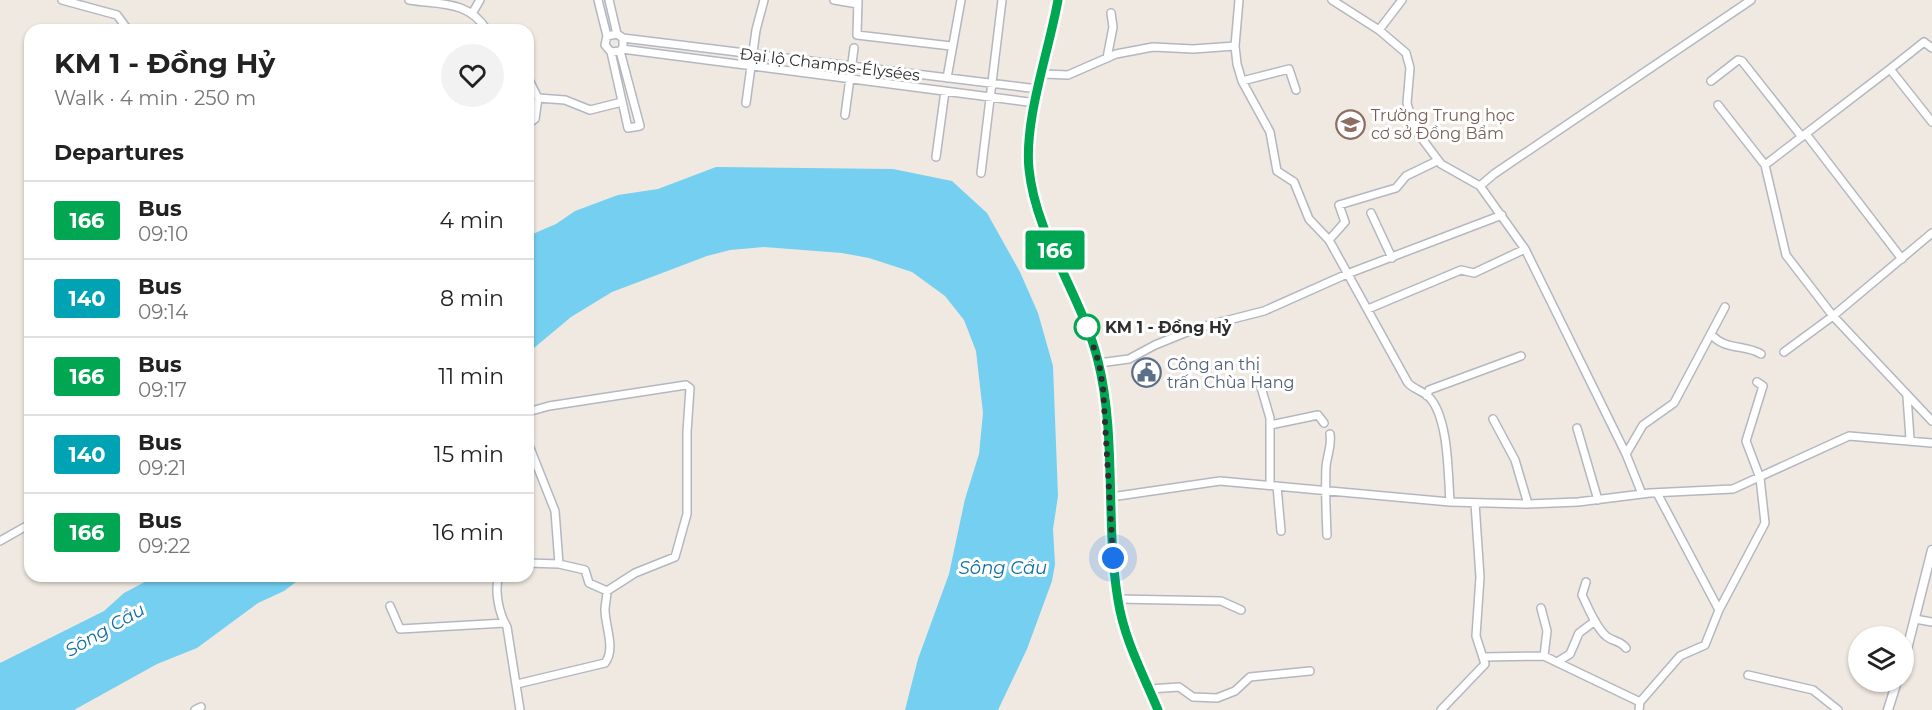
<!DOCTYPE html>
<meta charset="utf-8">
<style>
body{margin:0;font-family:Montserrat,sans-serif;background:#f2f2f2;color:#222;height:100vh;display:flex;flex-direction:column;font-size:22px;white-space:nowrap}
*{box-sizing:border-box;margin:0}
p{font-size:20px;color:#767676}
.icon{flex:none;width:33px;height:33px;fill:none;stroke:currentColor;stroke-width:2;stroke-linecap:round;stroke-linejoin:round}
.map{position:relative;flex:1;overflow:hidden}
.drawer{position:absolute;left:24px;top:24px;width:510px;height:558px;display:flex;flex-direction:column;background:#fff;border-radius:18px;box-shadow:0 2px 4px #0004}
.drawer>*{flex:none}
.badge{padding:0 12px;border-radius:4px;font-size:21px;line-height:39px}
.tools{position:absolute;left:1848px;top:626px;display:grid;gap:12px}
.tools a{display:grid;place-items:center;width:66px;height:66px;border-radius:50%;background:#fff;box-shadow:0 2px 4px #0004;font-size:30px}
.you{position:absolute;width:30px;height:30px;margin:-15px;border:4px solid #fff;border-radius:50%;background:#1a73e8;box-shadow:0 0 0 9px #1a73e833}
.map>.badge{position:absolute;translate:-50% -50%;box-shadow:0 0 0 3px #fff}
h2{padding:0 30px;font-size:22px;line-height:54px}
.round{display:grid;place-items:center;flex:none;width:63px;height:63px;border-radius:32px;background:#f2f2f2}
.summary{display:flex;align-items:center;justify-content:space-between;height:102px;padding:0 30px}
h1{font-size:28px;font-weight:700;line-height:45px}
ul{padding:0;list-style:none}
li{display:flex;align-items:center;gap:18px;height:78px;padding:0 30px;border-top:2px solid #e0e0e0}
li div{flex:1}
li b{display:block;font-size:22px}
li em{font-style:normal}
li .badge{min-width:66px;font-weight:700;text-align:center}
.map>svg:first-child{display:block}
.water{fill:#75cff0}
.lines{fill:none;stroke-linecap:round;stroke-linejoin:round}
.minor-casing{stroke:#b4b7c1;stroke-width:10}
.tertiary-casing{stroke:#b4b7c1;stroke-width:11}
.secondary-casing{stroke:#b4b7c1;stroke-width:12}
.minor{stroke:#fff;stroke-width:7}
.tertiary{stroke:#fff;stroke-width:8}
.secondary{stroke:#fff;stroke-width:9}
.line-casing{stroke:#fff;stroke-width:14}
.line{stroke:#00a651;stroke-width:9}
.walk{stroke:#2e2e2e;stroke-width:6;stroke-dasharray:0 10.8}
.stop-dot{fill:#fff;stroke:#00a651;stroke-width:3}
.labels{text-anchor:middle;stroke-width:6;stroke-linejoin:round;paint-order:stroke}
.street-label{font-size:16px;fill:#2e2e2e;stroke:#fff}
.education-label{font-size:16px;fill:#785e54;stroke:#fff;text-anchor:start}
.stop-label{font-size:16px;font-weight:bold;fill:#2e2e2e;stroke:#fff;text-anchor:start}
.service-label{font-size:16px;fill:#4e5e75;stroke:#fff;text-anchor:start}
.water-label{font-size:18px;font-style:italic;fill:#0d6fa3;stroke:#fff}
</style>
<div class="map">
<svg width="1932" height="710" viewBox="0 0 1932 710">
<rect width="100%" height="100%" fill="#efe9e1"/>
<path class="water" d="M 716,167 L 893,169 L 952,181 L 987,213 L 1020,272 L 1038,313 L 1053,366 L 1058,496 L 1053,529 L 1055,564 L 1052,581 L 1027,649 L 998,710 L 905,710 L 918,659 L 949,574 L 965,499 L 979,454 L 983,413 L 976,351 L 964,320 L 945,296 L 912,272 L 869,258 L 842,253 L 764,247 L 730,250 L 707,256 L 612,292 L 571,317 L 528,353 L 528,236 L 556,224 L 575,211 L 618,195 L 658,189 Z
M 156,576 L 304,576 L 284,591 L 258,603 L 197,648 L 157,664 L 74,710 L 0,710 L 0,663 L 104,611 L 124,593 Z"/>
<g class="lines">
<defs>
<path id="minor" d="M 62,0 L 117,15 L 128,30
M 409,0 C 440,5 468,0 487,30
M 598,0 L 607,36
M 609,0 L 617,34
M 834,0 L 858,4
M 858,0 L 857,35 L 951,46
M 1239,0 L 1235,46 L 1237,64 L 1242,81 L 1270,132 L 1277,171 L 1294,182 L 1309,219 L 1329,240 L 1408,383 C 1414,389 1422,391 1428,396 C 1449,416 1448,475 1450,502
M 1332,0 L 1379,30 L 1406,53 L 1410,68 L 1407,103 L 1414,128 L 1441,164 L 1480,186 L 1525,249 L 1626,454 L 1642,494
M 473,12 L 480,0
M 1379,30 L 1402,0
M 623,38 L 1038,89
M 1932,48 L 1924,42 L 1890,69 L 1932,122
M 622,49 L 1036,103
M 611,52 L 620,51 L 623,47 L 623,38 L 617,34 L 607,36 L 605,45 L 611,52 L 628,128 L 640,126 L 620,51
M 1107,58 L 1113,27 L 1111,13
M 1043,74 L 1068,75 L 1116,54 L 1153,47 L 1193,49 L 1235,46
M 528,78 L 538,98 L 565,100 L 590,110 L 622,102
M 947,78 L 961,0
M 1242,81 L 1289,69 L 1296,90
M 1711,81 L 1738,60 L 1742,61 L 1802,137
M 746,103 L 756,30 L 764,0
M 1718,105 L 1765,165 L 1786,255 L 1833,316 L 1932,421
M 845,115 L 854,48
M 528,124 L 535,119 L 538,98
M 1806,134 L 1902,259
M 936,157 L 945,91
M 1765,165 L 1890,69
M 981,173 L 1002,0
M 1480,186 L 1494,174 L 1751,0
M 1371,213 L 1392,258
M 1329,240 L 1345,222 L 1339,205 L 1396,188 L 1406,176 L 1437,161
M 1368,309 L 1461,270 L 1474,273 L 1525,249
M 1711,334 C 1725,351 1745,344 1761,354
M 1784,352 L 1833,316 L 1932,233
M 1099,363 L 1129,359 L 1155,345 L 1197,328 L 1264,311 L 1347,274 L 1502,215
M 1261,387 L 1270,418 L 1270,485
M 1427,396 L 1429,390 L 1521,356
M 1907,396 L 1910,439
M 1493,419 L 1515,460 L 1528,504
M 1270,425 L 1318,415 L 1324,423
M 1577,428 L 1598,500
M 528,443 L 555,511 L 559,564
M 1626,454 L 1643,425 L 1674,403 L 1725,307
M 1277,486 L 1281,531
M 1657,493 L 1719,610
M 1111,497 L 1220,481 L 1450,502 L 1528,504 L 1578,502 L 1650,493 L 1733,489 L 1849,436 L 1932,443
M 1327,535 C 1326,512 1325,490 1326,467 C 1327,455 1332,446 1330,434
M 0,541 L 30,524
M 528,563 L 559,564 L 585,570 L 589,583 L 607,591
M 404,576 L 405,576
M 499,576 C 494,590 499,614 507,627 L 520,710
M 1586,582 L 1582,595 C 1588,607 1595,626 1606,636 C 1613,642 1620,640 1626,648
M 1117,599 L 1221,601 L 1241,610
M 390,606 L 400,629 L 505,623
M 1541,608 L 1547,631 L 1544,656
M 1915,619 L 1932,622
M 1483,657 L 1544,656 L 1640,702
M 1557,662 L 1570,654 L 1579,633 L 1595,621
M 1748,675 L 1813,690 L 1838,710
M 517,684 L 605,663 C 616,649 605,626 605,610 C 605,604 607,597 607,591 L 635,573 L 675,557 L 687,514 L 687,432 L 690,388 L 686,385 L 549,406 L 528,412
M 1149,689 L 1179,687 L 1193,697 L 1217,698 L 1235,691 L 1250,677 L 1310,671
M 195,710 L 201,707
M 1441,710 L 1485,664 L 1476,636 L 1480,577 L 1475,503
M 1639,710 L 1640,702 L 1680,656 L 1705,645 L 1719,610 L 1765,523 L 1760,478 L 1746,441 L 1763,386 L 1757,382"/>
<path id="tertiary" d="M 1904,661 L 1932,550
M 1888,710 L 1897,681"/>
<path id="secondary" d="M 1058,0 C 1049,51 1024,119 1029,169 C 1036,237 1082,296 1098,361 C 1118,438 1105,521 1118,600 C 1124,639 1143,674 1158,710"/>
</defs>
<use href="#minor" class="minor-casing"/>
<use href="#tertiary" class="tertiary-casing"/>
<use href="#secondary" class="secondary-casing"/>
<use href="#minor" class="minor"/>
<use href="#tertiary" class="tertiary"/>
<use href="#secondary" class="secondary"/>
</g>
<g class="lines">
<defs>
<path id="line" d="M 1058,0 C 1049,51 1024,119 1029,169 C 1036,237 1082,296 1098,361 C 1117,436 1105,523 1118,600 C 1124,639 1143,674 1158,710"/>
</defs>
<use href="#line" class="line-casing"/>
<use href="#line" class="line"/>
<path class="walk" d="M 1087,327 L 1085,322 L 1099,363 L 1103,388 L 1113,558"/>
</g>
<defs>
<symbol id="school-ring" viewBox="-11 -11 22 22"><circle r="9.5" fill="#fff" stroke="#8d6e63" stroke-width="1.5"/><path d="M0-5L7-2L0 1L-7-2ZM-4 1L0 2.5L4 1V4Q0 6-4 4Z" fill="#8d6e63"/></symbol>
<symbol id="civic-ring" viewBox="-11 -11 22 22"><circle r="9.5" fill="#fff" stroke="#5c6f8a" stroke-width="1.5"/><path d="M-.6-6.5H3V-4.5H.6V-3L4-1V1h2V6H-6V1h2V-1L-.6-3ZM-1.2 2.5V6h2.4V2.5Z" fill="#5c6f8a"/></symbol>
</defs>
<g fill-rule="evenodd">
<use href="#school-ring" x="1334" y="108" width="33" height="33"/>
<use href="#civic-ring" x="1130" y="356" width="33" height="33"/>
</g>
<circle class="stop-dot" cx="1087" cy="327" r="12"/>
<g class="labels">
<g class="street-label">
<text transform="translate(830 64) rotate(7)" y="6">Đại lộ Champs-Élysées</text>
</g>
<g class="education-label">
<text x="1371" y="121">Trường Trung học<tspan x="1371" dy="18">cơ sở Đồng Bẩm</tspan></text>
</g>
<g class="stop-label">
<text x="1105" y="333">KM 1 - Đồng Hỷ</text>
</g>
<g class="service-label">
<text x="1167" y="370">Công an thị<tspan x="1167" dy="18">trấn Chùa Hang</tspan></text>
</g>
<g class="water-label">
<text x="1003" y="574">Sông Cầu</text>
<text transform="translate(105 630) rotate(-30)" y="6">Sông Cầu</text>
</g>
</g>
</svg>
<div class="tools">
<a><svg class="icon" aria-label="layers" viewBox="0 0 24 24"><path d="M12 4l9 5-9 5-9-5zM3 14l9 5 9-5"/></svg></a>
</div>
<div class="you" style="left:1113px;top:558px"></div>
<b class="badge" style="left:1055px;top:250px;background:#00a651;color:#fff">166</b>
<section class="drawer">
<div class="summary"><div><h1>KM 1 - Đồng Hỷ</h1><p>Walk · 4 min · 250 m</p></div><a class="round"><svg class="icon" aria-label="heart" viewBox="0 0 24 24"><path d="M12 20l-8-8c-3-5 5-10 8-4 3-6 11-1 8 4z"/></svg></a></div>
<h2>Departures</h2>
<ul>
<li><span class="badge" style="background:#00a651;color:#fff">166</span><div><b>Bus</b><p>09:10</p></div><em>4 min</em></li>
<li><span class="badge" style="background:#00a3b4;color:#fff">140</span><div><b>Bus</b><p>09:14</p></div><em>8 min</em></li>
<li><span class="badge" style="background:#00a651;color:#fff">166</span><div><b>Bus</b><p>09:17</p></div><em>11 min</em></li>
<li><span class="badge" style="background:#00a3b4;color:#fff">140</span><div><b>Bus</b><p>09:21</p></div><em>15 min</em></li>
<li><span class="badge" style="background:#00a651;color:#fff">166</span><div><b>Bus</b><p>09:22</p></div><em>16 min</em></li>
</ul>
</section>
</div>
